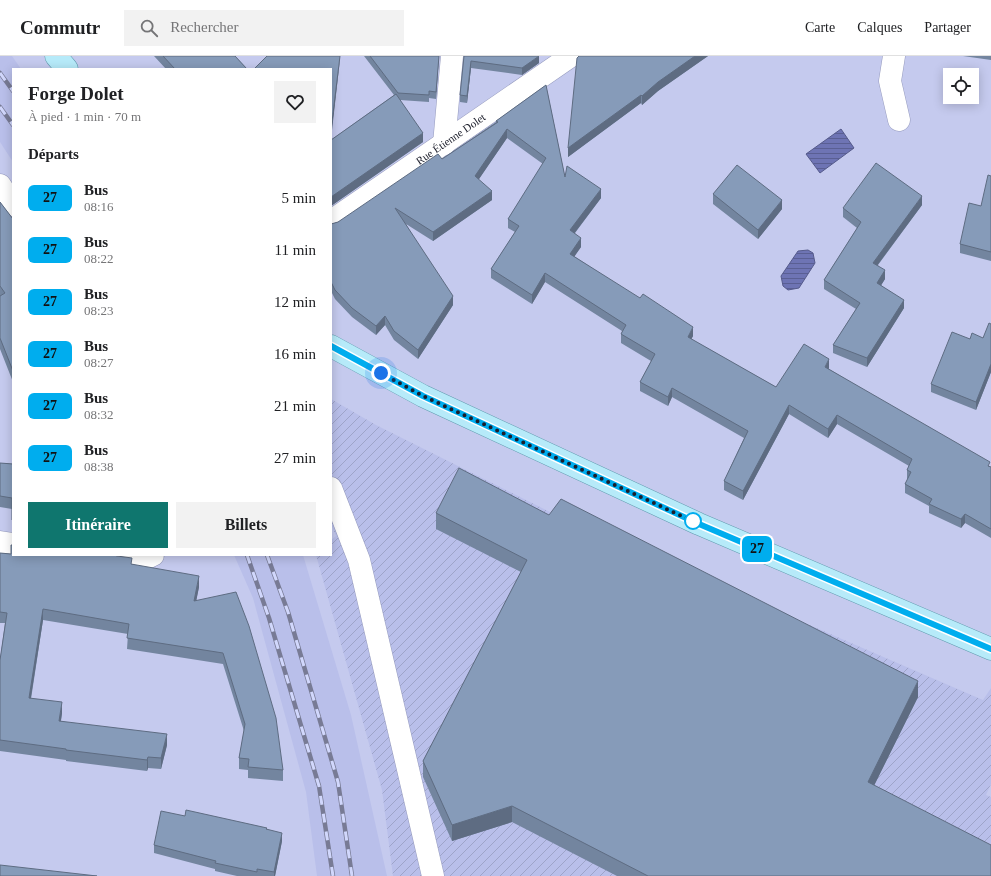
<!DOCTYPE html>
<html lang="fr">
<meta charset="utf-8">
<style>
body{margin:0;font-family:"Times New Roman",serif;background:#f2f2f2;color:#202124;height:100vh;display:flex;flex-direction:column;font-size:15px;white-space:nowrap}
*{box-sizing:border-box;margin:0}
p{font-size:13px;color:#757577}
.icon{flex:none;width:22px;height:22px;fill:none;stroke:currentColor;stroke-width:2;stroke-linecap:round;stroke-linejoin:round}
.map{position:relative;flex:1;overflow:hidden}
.drawer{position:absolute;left:12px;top:12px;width:320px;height:488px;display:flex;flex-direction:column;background:#fff;border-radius:0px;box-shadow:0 2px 10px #0003}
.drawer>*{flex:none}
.badge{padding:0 8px;border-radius:6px;font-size:14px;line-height:26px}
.fabs{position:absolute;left:943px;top:12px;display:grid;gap:8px}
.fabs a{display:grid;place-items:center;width:36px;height:36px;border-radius:0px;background:#fff;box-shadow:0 2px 10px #0003;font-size:20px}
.you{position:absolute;width:20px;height:20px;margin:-10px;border:3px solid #fff;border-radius:50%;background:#1a73e8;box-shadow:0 0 0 6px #1a73e833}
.map>.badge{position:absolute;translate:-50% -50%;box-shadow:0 0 0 2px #fff}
h2{padding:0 16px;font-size:15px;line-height:36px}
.round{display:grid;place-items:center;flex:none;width:42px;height:42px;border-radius:0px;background:#f2f2f2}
.overview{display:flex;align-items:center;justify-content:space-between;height:68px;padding:0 16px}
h1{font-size:19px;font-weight:800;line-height:30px}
.button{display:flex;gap:8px;margin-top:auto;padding:8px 16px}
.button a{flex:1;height:46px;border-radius:0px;background:#0f766e;color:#fff;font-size:16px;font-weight:800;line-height:46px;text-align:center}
.button a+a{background:#f2f2f2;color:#202124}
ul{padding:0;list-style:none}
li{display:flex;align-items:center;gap:12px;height:52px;padding:0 16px}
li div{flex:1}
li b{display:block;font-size:15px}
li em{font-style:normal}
li .badge{min-width:44px;font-weight:700;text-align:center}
header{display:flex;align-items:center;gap:24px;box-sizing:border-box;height:56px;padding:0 20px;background:#fff;border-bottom:1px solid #e0e0e0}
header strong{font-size:19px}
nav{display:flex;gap:22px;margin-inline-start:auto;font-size:14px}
.search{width:280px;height:36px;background:#f2f2f2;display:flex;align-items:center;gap:10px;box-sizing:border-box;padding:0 14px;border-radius:0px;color:#757577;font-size:15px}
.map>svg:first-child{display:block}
.built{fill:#b9bfea}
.industrial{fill:url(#industrial-furrows)}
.water{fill:url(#water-rules);stroke:#555a8b}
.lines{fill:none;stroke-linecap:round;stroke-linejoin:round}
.minor-casing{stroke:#959abd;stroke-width:23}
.major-casing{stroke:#609aae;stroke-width:23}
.minor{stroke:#fff;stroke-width:22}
.major{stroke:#b6eaf9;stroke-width:22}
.rail-casing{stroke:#787b95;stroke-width:4.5}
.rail{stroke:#d1d7fc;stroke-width:3;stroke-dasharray:9;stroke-linecap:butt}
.wall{fill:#73859f}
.shaded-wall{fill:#5e6c82}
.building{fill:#869bb9;stroke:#5e6c82}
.line-casing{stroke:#fff;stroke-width:9}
.line{stroke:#00adee;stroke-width:6}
.walk{stroke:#1c1e2b;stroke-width:4;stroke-dasharray:0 7.2}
.stop-dot{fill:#fff;stroke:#00adee;stroke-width:2}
.labels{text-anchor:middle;stroke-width:4;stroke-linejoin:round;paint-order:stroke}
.street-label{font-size:11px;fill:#1c1e2b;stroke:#d1d7fc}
</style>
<header>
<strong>Commutr</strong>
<div class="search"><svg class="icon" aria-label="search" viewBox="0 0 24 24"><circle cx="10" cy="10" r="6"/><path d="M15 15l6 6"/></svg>Rechercher</div>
<nav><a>Carte</a><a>Calques</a><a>Partager</a></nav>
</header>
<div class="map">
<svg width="991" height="820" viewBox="0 0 991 820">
<defs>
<pattern id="industrial-furrows" width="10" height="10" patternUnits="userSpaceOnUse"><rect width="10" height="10" fill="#b9bfea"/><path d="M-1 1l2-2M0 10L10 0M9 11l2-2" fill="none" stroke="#9ea4c9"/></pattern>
<pattern id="water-rules" width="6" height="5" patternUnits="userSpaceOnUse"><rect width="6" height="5" fill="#6e74b4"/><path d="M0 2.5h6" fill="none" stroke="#5a5f93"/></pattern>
</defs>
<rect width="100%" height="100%" fill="#c5caee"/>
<path class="built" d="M 0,0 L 12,0 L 21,13 L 13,13 L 13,106 L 0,86 Z
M 234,499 L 303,499 L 351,659 L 387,820 L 317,820 L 306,736 L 253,542 Z"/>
<path class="industrial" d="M 331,343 L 376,369 L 560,461 L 983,644 L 991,632 L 991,728 L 986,739 L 991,741 L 991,820 L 393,820 L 382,734 L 316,499 L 331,499 L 331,484 L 336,480 L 331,468 Z"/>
<path class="water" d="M 841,73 L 854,92 L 820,117 L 806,98 Z
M 808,194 L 813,197 L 815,207 L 799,232 L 788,234 L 783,230 L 781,220 L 798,195 Z"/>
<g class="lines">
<defs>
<g id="minor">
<path d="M 894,0 L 890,25 L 899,64"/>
<path d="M 444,88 L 452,0"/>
<path d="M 0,129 L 13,149"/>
<path id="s1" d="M 331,165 L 571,0"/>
<path d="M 331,432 L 359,504 L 433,820"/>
<path d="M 0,486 L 13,488"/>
<path d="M 119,499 L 147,502 L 153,499"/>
</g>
<path id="major" d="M 56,0 L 67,13
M 331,290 L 423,340 L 699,468 L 991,593"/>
</defs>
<use href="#minor" class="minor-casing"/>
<use href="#major" class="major-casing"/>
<use href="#minor" class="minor"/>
<use href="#major" class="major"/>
<defs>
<path id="rail" d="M 0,17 L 13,35
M 0,51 L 13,69
M 247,499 L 269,562 L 319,730 L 333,820
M 267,499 L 288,556 L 338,726 L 352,820"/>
</defs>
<use href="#rail" class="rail-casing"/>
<use href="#rail" class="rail"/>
</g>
<path class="wall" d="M 154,0 L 235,0 L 247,13 L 166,13 Z
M 364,0 L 439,0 L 436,43 L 429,42 L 429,46 L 400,44 L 423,86 L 331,150 L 331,84 L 394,39 Z
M 464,0 L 539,7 L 522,19 L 471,12 L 467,47 L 460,46 L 460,39 Z
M 579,0 L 708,0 L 658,35 L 642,49 L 641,47 L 568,101 Z
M 963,0 L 991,0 L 991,4 Z
M 546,29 L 565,121 L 601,142 L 575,177 L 581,191 L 574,200 L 693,280 L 691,283 L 776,331 L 829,312 L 829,313 L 991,411 L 991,482 L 965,467 L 961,472 L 929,457 L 929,450 L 905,437 L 905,428 L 908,423 L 907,423 L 907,414 L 909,410 L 837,368 L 828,382 L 789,358 L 743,444 L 724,434 L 724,425 L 744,382 L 672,341 L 668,350 L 640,335 L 640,326 L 651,305 L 621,287 L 621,278 L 622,275 L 545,226 L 532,248 L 491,222 L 491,213 L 515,176 L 508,172 L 508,163 L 543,108 L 507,82 L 478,124 L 492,144 L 433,185 L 406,168 L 453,249 L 418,303 L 394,284 L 385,269 L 376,279 L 352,261 L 335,243 L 331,235 L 331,168 L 338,166 L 442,103 L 496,66 L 496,65 Z
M 991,120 L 991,205 L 960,197 L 960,188 L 981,150 Z
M 713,138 L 782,153 L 758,183 L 713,148 Z
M 0,146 L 13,163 L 13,326 L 0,293 Z
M 922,149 L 878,209 L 885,223 L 881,229 L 904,252 L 867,311 L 833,297 L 833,289 L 856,253 L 824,233 L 824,224 L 857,172 L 843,161 L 843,152 Z
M 991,268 L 991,316 L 976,354 L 931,336 L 931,328 L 970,283 L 983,282 Z
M 0,407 L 13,408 L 13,476 L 12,475 L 12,453 L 0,451 Z
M 436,457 L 549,459 L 918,641 L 874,729 L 991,820 L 617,820 L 512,766 L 452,785 L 423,721 L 423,705 L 521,516 L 436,473 Z
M 0,497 L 132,508 L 199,531 L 196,545 L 283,714 L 283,725 L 248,722 L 248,714 L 239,713 L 239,702 L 244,675 L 223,608 L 127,593 L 128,578 L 43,564 L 31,643 L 62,657 L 61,665 L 167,689 L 161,713 L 148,712 L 147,715 L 66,705 L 66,704 L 0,695 L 0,604 L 5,567 L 0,567 Z
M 267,773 L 282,785 L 275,820 L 237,820 L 215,815 L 215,813 L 154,797 L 154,789 Z"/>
<path class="shaded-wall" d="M 340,0 L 340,3 L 331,83 L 331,74 Z
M 439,0 L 436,43 L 436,36 Z
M 539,0 L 539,7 L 522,19 L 522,12 Z
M 695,0 L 708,0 L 658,35 L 642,49 L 642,40 L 658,26 Z
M 471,5 L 471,12 L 467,47 L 467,40 Z
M 641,39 L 641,47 L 568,101 L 568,92 Z
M 507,73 L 507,82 L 475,129 L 475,120 Z
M 423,77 L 423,86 L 331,150 L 331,141 Z
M 601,133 L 601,142 L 570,183 L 570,174 Z
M 492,135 L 492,144 L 433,185 L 433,176 Z
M 922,140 L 922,149 L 873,215 L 873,207 Z
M 782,144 L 782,153 L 758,183 L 758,174 Z
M 581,182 L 581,191 L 570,207 L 570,198 Z
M 885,214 L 885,223 L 877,236 L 877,227 Z
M 545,217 L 545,226 L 532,248 L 532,239 Z
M 453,240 L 453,249 L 418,303 L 418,294 Z
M 904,244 L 904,252 L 867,311 L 867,302 Z
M 385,260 L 385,269 L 376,279 L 376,270 Z
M 693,271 L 693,280 L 688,290 L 688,281 Z
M 829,303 L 829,312 L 825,320 L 825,311 Z
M 991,308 L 991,316 L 976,354 L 976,346 Z
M 672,332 L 672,341 L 668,350 L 668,341 Z
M 789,349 L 789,358 L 743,444 L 743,435 Z
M 837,359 L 837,368 L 828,382 L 828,373 Z
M 965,458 L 965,467 L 961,472 L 961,463 Z
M 199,520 L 199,531 L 194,556 L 194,545 Z
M 43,553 L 43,564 L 29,653 L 29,642 Z
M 918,625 L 918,641 L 868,742 L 868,726 Z
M 62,646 L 62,657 L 59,676 L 59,665 Z
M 167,678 L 167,689 L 161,713 L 161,702 Z
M 148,701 L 148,712 L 147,715 L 147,704 Z
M 512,750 L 512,766 L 452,785 L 452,769 Z
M 282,777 L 282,785 L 275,820 L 274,820 L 274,816 Z"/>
<path class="building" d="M 163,0 L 235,0 L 247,13 L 175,13 Z
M 267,0 L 340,0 L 331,74 L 331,13 L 254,13 Z
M 370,0 L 439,0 L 436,36 L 429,35 L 429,39 L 398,37 Z
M 464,0 L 539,0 L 522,12 L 471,5 L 467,40 L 460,39 Z
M 579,0 L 695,0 L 658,26 L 642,40 L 641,39 L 568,92 L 577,2 Z
M 546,29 L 565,121 L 567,110 L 601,133 L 570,174 L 581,182 L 570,198 L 640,242 L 643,238 L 693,271 L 688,281 L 776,331 L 804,288 L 829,303 L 825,311 L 990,406 L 988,410 L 991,411 L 991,473 L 965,458 L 961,463 L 929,448 L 932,443 L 905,428 L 911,416 L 907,414 L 912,403 L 837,359 L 828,373 L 789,349 L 743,435 L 724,425 L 748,375 L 672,332 L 668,341 L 640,326 L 655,298 L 621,278 L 626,269 L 545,217 L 532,239 L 491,213 L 519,170 L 508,163 L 546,102 L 507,73 L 475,120 L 492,135 L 433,176 L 395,152 L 453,240 L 418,294 L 394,275 L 385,260 L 376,270 L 352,252 L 335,234 L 331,226 L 331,168 L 338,166 L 438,98 L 442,103 L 498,66 L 496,65 Z
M 396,38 L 423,77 L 331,141 L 331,84 Z
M 876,107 L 922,140 L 873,207 L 885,214 L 877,227 L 904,244 L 867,302 L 833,289 L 860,247 L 824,224 L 861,166 L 843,152 Z
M 737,109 L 782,144 L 758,174 L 713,138 Z
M 988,119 L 991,120 L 991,196 L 960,188 L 969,147 L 981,150 Z
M 0,146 L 13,163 L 13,315 L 0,282 L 0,240 L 5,237 L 0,230 Z
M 989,267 L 991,268 L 991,308 L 976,346 L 931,328 L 952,276 L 970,283 L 972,277 L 983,282 Z
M 0,407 L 13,408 L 13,465 L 12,464 L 12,442 L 0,440 Z
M 459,412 L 549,459 L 561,443 L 918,625 L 868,726 L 991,789 L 991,820 L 648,820 L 512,750 L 452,769 L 423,705 L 527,504 L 436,457 Z
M 11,489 L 13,489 L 13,499 L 114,499 L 117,500 L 132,502 L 131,508 L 199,520 L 194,545 L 236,536 L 249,570 L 276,662 L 283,714 L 248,711 L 249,703 L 239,702 L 245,668 L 223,597 L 127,582 L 129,568 L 43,553 L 29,642 L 62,646 L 59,665 L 167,678 L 161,702 L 148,701 L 147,704 L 66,694 L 66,693 L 0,684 L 0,604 L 7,557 L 0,556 L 0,497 L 11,498 Z
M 186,754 L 267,772 L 266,773 L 282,777 L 274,816 L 257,813 L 257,816 L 215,807 L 216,805 L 154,789 L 161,755 L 185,760 Z
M 0,809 L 97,820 L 0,820 Z"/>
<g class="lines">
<defs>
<path id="line" d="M 331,290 L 423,340 L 699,468 L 991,593"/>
</defs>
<use href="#line" class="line-casing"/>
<use href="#line" class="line"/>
<path class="walk" d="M 381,317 L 423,340 L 699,468 L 693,465"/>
</g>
<circle class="stop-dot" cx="693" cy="465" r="8"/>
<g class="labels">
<g class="street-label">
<text dy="4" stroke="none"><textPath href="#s1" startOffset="145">Rue Étienne Dolet</textPath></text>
</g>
</g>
</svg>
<div class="fabs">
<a><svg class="icon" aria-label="locate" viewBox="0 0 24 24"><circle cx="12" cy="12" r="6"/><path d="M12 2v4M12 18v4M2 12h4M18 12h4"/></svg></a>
</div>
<div class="you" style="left:381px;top:317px"></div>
<b class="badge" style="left:757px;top:493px;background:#00adee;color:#111">27</b>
<section class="drawer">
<div class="overview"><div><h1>Forge Dolet</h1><p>À pied · 1 min · 70 m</p></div><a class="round"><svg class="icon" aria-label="heart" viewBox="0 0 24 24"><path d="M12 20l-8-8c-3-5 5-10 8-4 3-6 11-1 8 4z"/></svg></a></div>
<h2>Départs</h2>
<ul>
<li><span class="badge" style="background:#00adee;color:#111">27</span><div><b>Bus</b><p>08:16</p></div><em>5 min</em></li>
<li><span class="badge" style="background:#00adee;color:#111">27</span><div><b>Bus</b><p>08:22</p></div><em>11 min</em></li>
<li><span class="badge" style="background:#00adee;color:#111">27</span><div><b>Bus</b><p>08:23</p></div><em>12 min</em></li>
<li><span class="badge" style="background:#00adee;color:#111">27</span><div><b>Bus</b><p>08:27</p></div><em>16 min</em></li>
<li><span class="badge" style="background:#00adee;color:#111">27</span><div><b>Bus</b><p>08:32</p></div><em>21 min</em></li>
<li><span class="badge" style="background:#00adee;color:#111">27</span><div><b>Bus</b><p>08:38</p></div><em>27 min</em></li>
</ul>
<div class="button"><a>Itinéraire</a><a>Billets</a></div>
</section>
</div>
